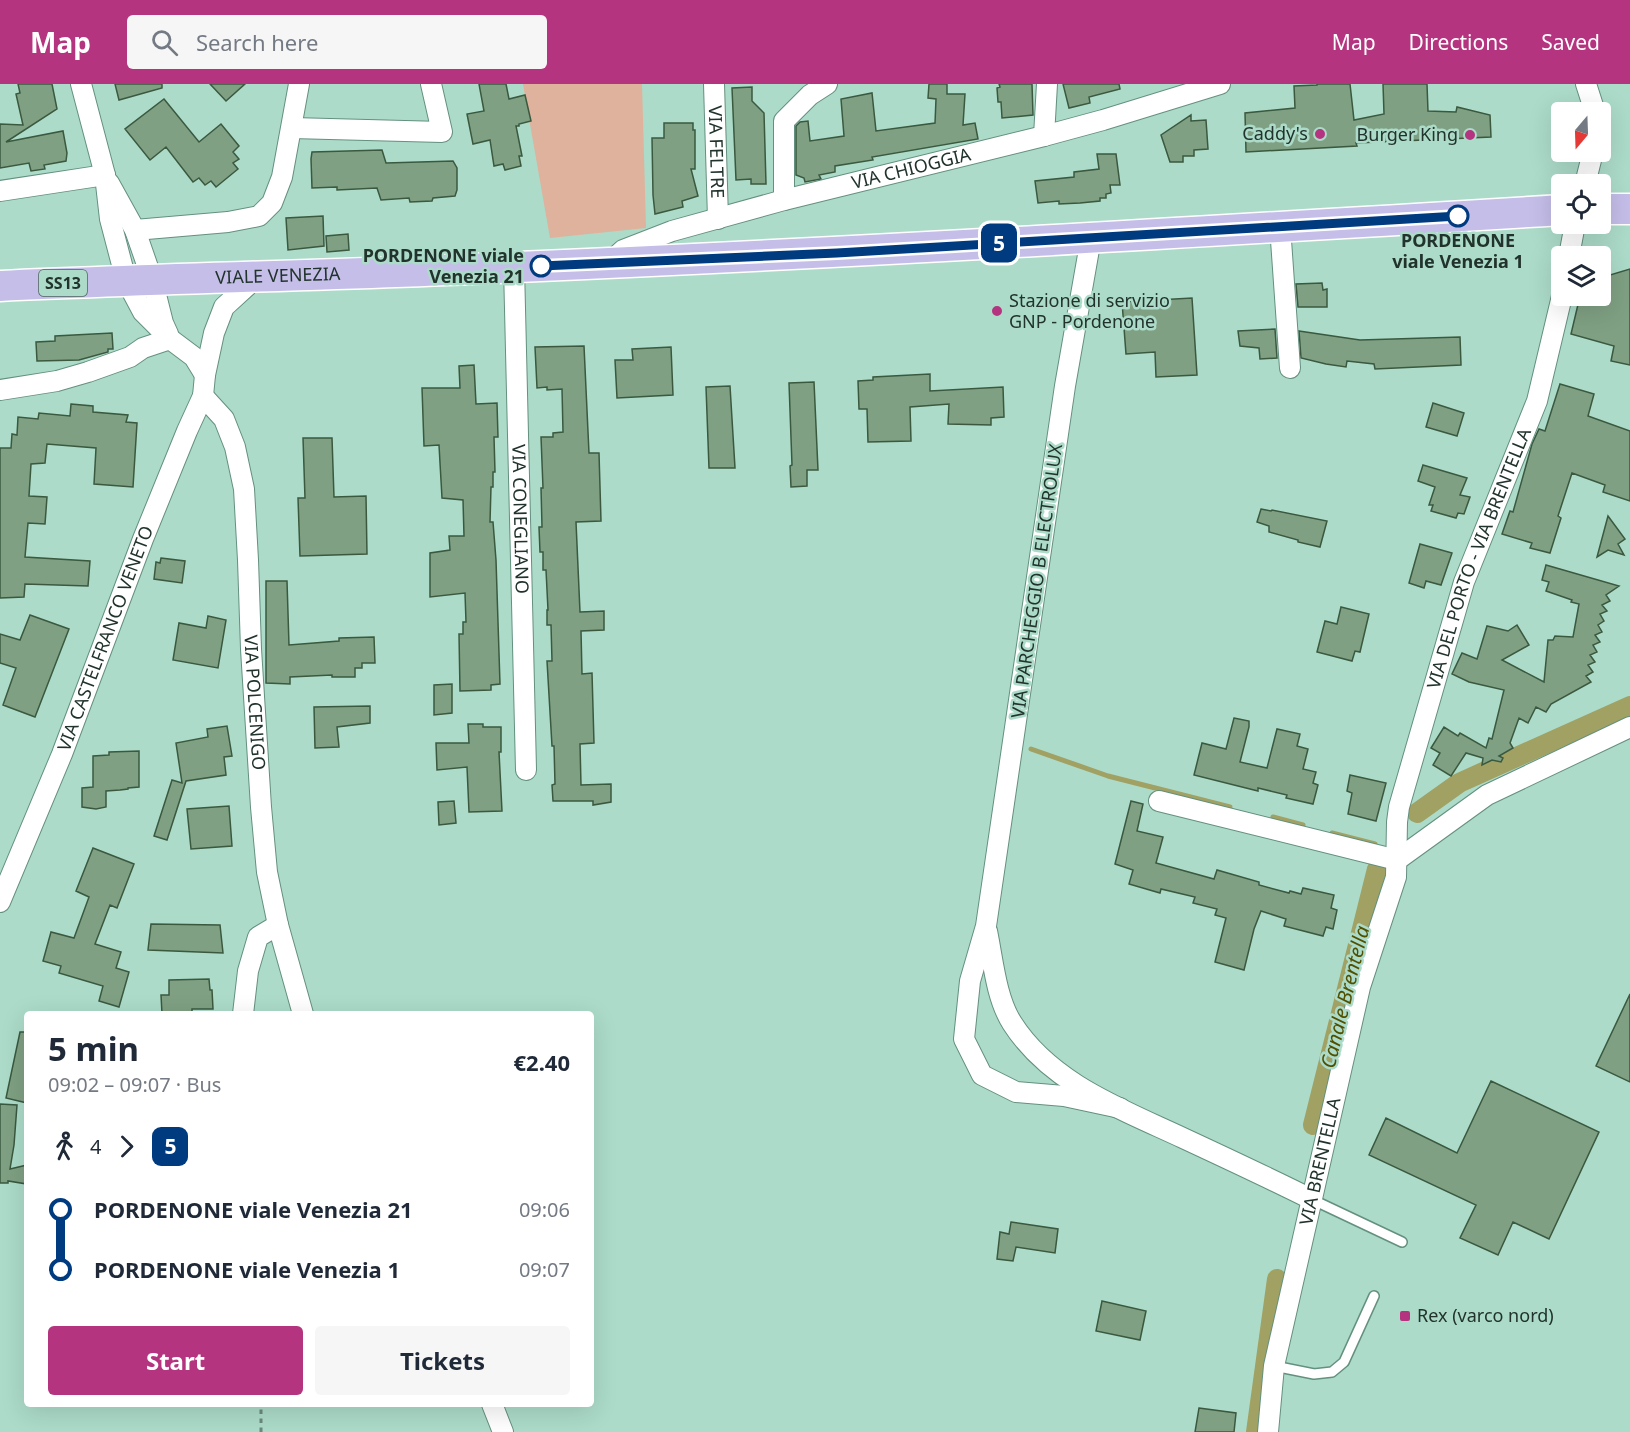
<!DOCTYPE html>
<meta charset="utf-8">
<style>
body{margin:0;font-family:"Noto Sans",sans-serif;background:#f6f6f7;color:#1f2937;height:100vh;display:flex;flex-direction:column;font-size:22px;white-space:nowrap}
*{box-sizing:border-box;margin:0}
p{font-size:20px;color:#747a83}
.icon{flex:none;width:33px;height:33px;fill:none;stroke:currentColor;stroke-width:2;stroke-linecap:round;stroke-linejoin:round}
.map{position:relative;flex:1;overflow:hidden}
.sheet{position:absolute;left:24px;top:927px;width:570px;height:396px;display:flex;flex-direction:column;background:#fff;border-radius:6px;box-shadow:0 6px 24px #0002}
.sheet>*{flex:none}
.badge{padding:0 12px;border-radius:9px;font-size:21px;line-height:39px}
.needle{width:39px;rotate:199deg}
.buttons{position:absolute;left:1551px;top:18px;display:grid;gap:12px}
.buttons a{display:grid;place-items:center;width:60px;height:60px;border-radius:6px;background:#fff;box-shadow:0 6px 24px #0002;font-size:30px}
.map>.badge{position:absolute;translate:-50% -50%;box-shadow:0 0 0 3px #fff}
.legs{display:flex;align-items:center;gap:9px;height:66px;padding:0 24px;font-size:20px}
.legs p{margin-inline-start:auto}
.overview{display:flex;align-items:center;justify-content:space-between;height:102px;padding:0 24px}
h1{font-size:33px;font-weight:700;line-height:45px}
.action{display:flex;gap:12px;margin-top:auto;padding:12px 24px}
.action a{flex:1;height:69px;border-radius:6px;background:#b53480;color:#fff;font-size:24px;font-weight:700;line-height:69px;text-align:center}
.action a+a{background:#f6f6f7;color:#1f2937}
ul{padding:0 24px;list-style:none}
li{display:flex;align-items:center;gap:21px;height:60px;font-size:22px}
li i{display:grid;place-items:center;width:9px;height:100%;margin:0 8px;background:currentColor}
li i::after{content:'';width:15px;height:15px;margin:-8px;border:4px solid;border-radius:50%;background:#fff}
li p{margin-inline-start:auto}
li:first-child i{background:linear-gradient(#0000 50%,currentColor 0)}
li:last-child i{background:linear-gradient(currentColor 50%,#0000 0)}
header{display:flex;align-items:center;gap:36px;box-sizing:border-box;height:84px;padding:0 30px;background:#b53480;color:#fff}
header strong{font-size:28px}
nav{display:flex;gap:33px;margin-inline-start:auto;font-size:21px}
.search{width:420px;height:54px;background:#f6f6f7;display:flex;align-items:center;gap:15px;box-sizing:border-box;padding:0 21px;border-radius:6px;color:#747a83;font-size:22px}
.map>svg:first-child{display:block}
.green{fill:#deb29c}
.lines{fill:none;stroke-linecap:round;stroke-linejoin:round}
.stream{stroke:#a0a163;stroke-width:5}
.canal{stroke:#a0a163;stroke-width:20}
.building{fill:#7fa083;stroke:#3a593f;stroke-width:1.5}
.lane-casing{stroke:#64907f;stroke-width:12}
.street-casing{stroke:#64907f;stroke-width:22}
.primary-casing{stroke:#fff;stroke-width:33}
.path{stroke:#698a7d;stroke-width:3;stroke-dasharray:4.5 4.5;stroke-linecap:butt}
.lane{stroke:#fff;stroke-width:9}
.street{stroke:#fff;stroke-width:20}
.primary{stroke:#c4bee9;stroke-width:30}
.line-1-casing{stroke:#fff;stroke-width:14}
.line-1{stroke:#003b80;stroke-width:9}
.poi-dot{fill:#b53480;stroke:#acdbc9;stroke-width:2}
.stop-1-dot{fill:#fff;stroke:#003b80;stroke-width:3}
.labels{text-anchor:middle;stroke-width:5;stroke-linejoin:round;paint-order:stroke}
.shield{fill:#acdbc9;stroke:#4b655b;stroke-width:1.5}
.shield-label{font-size:16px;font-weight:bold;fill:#21332c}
.poi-label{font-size:18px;fill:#21332c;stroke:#acdbc9;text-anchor:end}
.street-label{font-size:18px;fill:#21332c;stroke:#acdbc9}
.stop-label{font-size:18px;font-weight:bold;fill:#21332c;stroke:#acdbc9}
.water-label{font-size:20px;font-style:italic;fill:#515001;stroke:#acdbc9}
</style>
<header>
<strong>Map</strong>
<div class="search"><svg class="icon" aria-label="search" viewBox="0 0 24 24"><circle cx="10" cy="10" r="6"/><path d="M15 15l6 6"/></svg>Search here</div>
<nav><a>Map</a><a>Directions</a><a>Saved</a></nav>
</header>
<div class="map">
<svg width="1630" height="1348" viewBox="0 0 1630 1348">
<rect width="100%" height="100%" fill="#acdbc9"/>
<path class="green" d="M 523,0 L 642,0 L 646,144 L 550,154 Z"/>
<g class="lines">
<path class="stream" d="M 1031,665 L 1108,692 L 1230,723
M 1273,733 L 1303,741
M 1332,749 L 1375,760"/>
<path class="canal" d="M 1417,729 L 1459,699 L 1630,622
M 1313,1041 L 1377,785
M 1256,1348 L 1277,1195"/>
</g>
<path class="building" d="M 18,0 L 52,0 L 57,25 L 6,58 L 63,47 L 67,69 L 66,77 L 44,81 L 45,85 L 31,87 L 29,79 L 0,84 L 0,40 L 23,41 L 16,10 L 20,9 Z
M 115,0 L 162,0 L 162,4 L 119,16 Z
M 210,0 L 245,0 L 226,17 Z
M 479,0 L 506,0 L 509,15 L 525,11 L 531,37 L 519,40 L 519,42 L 516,42 L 522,72 L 519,72 L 521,82 L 505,86 L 503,80 L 494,82 L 490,56 L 473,60 L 467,30 L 484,27 Z
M 929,0 L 947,0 L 947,10 L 965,10 L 963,41 L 975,39 L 978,55 L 872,73 L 873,76 L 835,82 L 835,88 L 819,91 L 821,95 L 805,98 L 804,94 L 796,91 L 796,42 L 800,38 L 808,37 L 810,57 L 844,52 L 841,15 L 872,9 L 876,47 L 935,39 L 936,15 L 928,14 Z
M 999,0 L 1032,0 L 1033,31 L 1002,34 L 1001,18 L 998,18 L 997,4 L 1000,3 Z
M 1063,0 L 1119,0 L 1120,5 L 1089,13 L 1090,19 L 1069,24 Z
M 1317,0 L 1350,0 L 1354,36 L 1384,30 L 1383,0 L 1427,0 L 1428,27 L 1456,28 L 1457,23 L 1490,31 L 1491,53 L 1356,59 L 1357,62 L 1246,68 L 1245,29 L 1295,24 L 1294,2 L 1317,1 Z
M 752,3 L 752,17 L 764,29 L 766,100 L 751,100 L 751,95 L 736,96 L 732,4 Z
M 164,15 L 199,58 L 221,40 L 239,62 L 233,68 L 239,75 L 233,79 L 238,85 L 216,103 L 211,97 L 205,101 L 199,94 L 193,98 L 166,63 L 150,76 L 125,45 Z
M 1191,31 L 1191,37 L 1206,36 L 1208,65 L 1194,66 L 1194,72 L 1183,72 L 1183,78 L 1170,78 L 1161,51 Z
M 664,39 L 693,39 L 693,46 L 695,46 L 695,85 L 691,85 L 698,112 L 682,117 L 683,123 L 655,130 L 653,111 L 652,54 L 664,54 Z
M 382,66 L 386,79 L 453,77 L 457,84 L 457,106 L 455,112 L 433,114 L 432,117 L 410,118 L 409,114 L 381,116 L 377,104 L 337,106 L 337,103 L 312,104 L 311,75 L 312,68 Z
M 1097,70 L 1116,70 L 1120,101 L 1110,101 L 1111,109 L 1106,110 L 1106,114 L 1100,114 L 1100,117 L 1080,119 L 1059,120 L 1059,117 L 1038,119 L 1035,97 L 1074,93 L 1074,88 L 1099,85 Z
M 323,132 L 324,162 L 288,166 L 286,134 Z
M 348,150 L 349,166 L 327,168 L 326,152 Z
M 1630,185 L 1630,281 L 1611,277 L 1614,262 L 1571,250 L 1580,212 L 1600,212 L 1600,194 Z
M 1322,199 L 1323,206 L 1327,205 L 1327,223 L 1298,223 L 1296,200 Z
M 1192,214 L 1197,291 L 1156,293 L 1155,268 L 1126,270 L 1122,218 Z
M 1275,245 L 1277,274 L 1260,275 L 1259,264 L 1240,262 L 1238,247 Z
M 1299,247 L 1360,256 L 1460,253 L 1461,281 L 1375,285 L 1374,280 L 1347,277 L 1346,283 L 1326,280 L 1301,274 Z
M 112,249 L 113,265 L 108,265 L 108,268 L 79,276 L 37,277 L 36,258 L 55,257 L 55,252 Z
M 584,262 L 589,369 L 599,369 L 601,437 L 576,438 L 580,528 L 604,527 L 604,546 L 581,547 L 582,590 L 592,589 L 594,659 L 580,660 L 581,701 L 611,700 L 611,718 L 593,721 L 593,717 L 553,717 L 552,701 L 555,700 L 554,662 L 552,662 L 547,577 L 552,577 L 551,541 L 547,541 L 547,526 L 548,526 L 546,486 L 543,486 L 543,468 L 540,468 L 539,443 L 542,443 L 541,404 L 543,404 L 541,353 L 553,353 L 553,349 L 563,348 L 562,305 L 547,306 L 547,303 L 537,304 L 535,263 Z
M 671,263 L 673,311 L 617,314 L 615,276 L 633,276 L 632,265 Z
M 474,281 L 476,320 L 497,319 L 498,353 L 494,353 L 495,388 L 493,388 L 493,403 L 491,403 L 490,438 L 493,438 L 496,476 L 500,600 L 491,601 L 491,606 L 460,607 L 459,550 L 463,550 L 463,538 L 466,538 L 465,509 L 430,513 L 430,469 L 450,466 L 449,452 L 464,452 L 463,416 L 442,414 L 439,361 L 424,362 L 422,304 L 460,304 L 459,282 Z
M 930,290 L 930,307 L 1003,303 L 1004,333 L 991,334 L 991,341 L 948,340 L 949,320 L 910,323 L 911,357 L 868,358 L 867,325 L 859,325 L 858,297 L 873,296 L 873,293 Z
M 814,298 L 818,386 L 807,386 L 807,402 L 791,403 L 790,382 L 792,381 L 789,299 Z
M 1560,300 L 1594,310 L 1588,332 L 1630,347 L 1630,417 L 1603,408 L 1605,401 L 1572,389 L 1558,432 L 1561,434 L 1550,469 L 1530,464 L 1532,459 L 1502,450 L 1510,427 L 1513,428 L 1532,360 L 1539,345 L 1545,347 Z
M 730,302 L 735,384 L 709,384 L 706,303 Z
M 1433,319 L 1464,329 L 1457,352 L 1426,343 Z
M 71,320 L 93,322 L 93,328 L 128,331 L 126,338 L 137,339 L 133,403 L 94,400 L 96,364 L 47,360 L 45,379 L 31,380 L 29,412 L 47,413 L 45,440 L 28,439 L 25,473 L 90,477 L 88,502 L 25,500 L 24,513 L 0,514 L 0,364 L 11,364 L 12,350 L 17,351 L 18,333 L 38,335 L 39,329 L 70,332 Z
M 303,354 L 332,354 L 334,413 L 366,412 L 367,470 L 300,472 L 298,414 L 305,414 Z
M 1423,381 L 1467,394 L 1460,411 L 1470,413 L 1464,430 L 1458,429 L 1456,434 L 1431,427 L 1433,421 L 1429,421 L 1435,403 L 1418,397 Z
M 1261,425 L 1271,427 L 1272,426 L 1327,437 L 1320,463 L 1298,458 L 1298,456 L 1269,448 L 1269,442 L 1257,438 Z
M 1608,432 L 1625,455 L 1618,460 L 1624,471 L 1608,466 L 1597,473 Z
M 1420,460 L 1452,469 L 1441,501 L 1426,497 L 1424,504 L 1409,499 Z
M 161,474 L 185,477 L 182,499 L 154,495 L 156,478 L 160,479 Z
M 1546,481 L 1619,502 L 1606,511 L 1610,517 L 1602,521 L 1607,527 L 1600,530 L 1604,537 L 1598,541 L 1602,548 L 1595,551 L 1600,558 L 1593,561 L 1597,568 L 1590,571 L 1595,578 L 1588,581 L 1593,588 L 1586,592 L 1591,598 L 1551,620 L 1546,628 L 1536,623 L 1528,639 L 1519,634 L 1510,659 L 1513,664 L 1499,672 L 1503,674 L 1501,678 L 1492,676 L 1482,681 L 1483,674 L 1466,669 L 1451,692 L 1433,681 L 1440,669 L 1431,664 L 1444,643 L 1458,652 L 1460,649 L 1486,664 L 1489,654 L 1492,655 L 1504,606 L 1469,598 L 1452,590 L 1462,569 L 1477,575 L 1487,542 L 1508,547 L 1517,541 L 1529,561 L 1502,576 L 1544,598 L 1548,556 L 1553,556 L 1555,552 L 1573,553 L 1579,520 L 1571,518 L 1572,516 L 1546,507 L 1549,498 L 1542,496 Z
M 266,497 L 287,497 L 289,561 L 339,557 L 339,554 L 374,553 L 375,579 L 362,579 L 362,584 L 355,584 L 355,593 L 332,593 L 332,591 L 290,593 L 290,600 L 266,599 Z
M 1341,523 L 1369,530 L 1360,568 L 1355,567 L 1352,577 L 1317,568 L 1325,537 L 1337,540 Z
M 30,531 L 69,545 L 35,633 L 3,621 L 16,584 L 0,579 L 0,550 L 20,556 Z
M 208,532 L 226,536 L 218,584 L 173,576 L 179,539 L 206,544 Z
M 452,600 L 452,629 L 434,631 L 434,601 Z
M 370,622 L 370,639 L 337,643 L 339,663 L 315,664 L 314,623 Z
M 1234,634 L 1249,637 L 1249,643 L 1240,678 L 1267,684 L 1277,645 L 1300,650 L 1297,662 L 1308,665 L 1303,685 L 1316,688 L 1313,699 L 1318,701 L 1313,720 L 1286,714 L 1287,711 L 1258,704 L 1258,707 L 1194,691 L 1202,659 L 1226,665 Z
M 468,640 L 483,640 L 483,643 L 501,643 L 501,668 L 499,668 L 502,727 L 469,728 L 467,683 L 437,686 L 436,659 L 469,659 Z
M 227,642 L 232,672 L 224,673 L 226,691 L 186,697 L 167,756 L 154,752 L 172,696 L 182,699 L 176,659 L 208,653 L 207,645 Z
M 139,667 L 139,703 L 128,704 L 128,705 L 120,706 L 106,707 L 106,723 L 96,725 L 82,723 L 82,704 L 93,703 L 93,672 L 109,671 L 109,668 Z
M 1350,691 L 1386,699 L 1376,737 L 1348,730 L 1352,709 L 1347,707 Z
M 454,717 L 456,739 L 439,741 L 438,718 Z
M 1131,717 L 1143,720 L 1137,747 L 1163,753 L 1156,779 L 1214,795 L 1217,786 L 1259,798 L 1259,801 L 1289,809 L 1290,807 L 1301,810 L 1303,804 L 1334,811 L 1331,824 L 1337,826 L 1333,845 L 1326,843 L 1323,852 L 1284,842 L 1286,835 L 1261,827 L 1254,845 L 1244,886 L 1215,878 L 1226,834 L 1215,831 L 1217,825 L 1193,819 L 1195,813 L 1161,805 L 1160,809 L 1129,800 L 1133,786 L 1115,780 Z
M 229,722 L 232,762 L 191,765 L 187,725 Z
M 93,764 L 134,780 L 117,824 L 110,821 L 95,860 L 121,868 L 116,884 L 129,888 L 119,923 L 99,917 L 103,902 L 59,889 L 61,882 L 43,877 L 51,848 L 74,854 L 89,813 L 76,807 Z
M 151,840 L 220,841 L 223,869 L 148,866 Z
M 209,895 L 210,906 L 212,906 L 213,925 L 192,925 L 192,930 L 162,930 L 161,911 L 169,911 L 169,896 Z
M 1630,910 L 1630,998 L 1596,982 Z
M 20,948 L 27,948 L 27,1019 L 6,1014 Z
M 1491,997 L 1599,1048 L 1549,1155 L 1513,1138 L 1498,1171 L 1460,1154 L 1476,1121 L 1369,1071 L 1386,1034 L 1457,1069 Z
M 0,1020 L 17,1021 L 14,1061 L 10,1085 L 27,1081 L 27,1100 L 8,1097 L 8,1099 L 0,1099 Z
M 1011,1138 L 1058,1145 L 1055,1169 L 1016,1163 L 1013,1177 L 997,1175 L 1000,1148 L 1009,1150 Z
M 1102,1217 L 1146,1227 L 1140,1256 L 1096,1247 Z
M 1199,1324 L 1236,1329 L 1234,1348 L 1195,1348 Z"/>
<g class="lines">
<defs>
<path id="lane" d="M 1311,1115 L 1402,1158
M 1274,1282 L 1314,1290 L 1332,1288 L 1344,1278 L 1374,1212"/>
<g id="street">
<path d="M 81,0 L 105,91 L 110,135 L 126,196 L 143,228 L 170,255 L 194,273 L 205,291"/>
<path id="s1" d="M 714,0 L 718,135"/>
<path d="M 1586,0 L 1595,28"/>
<path d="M 292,44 L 442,48 L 431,0"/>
<path d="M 1044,52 L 1047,0"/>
<path d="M 109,99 L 135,146 L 152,195 L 163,239 L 168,250"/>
<path d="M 1585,100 L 1593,68"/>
<path d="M 0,107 L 105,91"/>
<path d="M 784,116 L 784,37 L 810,11 L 827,0"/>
<path d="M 1280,142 L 1290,284"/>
<path d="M 135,146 L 228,138 L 259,132 L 272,119 L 282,93 L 299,0"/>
<path d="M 1091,154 L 1065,302 L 986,842 L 970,897 L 964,955 L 982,991 L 1016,1008 L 1064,1012 L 1120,1024"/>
<path d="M 1569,172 L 1575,140"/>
<path id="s2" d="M 611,177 L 623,166 L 672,147 L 784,116 L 1044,52 L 1103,36 L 1220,0"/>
<path id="s3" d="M 514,183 L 526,686"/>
<path d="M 0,306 L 57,297 L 88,288 L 130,273 L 143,264 L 170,255"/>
<path id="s4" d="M 203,312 L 224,335 L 235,363 L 244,405 L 248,476 L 251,565 L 261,723 L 267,788 L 278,841 L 303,930"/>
<path d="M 1159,717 L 1397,776 L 1487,711 L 1630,643"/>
<path id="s5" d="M 0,818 L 62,670 L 143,455 L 187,347 L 203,312 L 205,291 L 214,249 L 224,223 L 259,191"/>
<path d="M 987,847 C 993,876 996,914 1012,939 C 1050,999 1121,1025 1183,1054 C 1226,1074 1269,1094 1311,1115"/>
<path d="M 243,930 L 248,887 L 258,853 L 278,841"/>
<path d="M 492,1320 L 503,1348"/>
<path id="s6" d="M 1268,1348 L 1274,1282 L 1360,903 L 1396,793 L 1397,738 L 1399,723 L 1464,498 L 1537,317 L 1562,212"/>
</g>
<g id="primary">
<path d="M 1600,125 L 1630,125"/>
<path id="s7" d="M 0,202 C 173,194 346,191 518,183 C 866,168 1214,147 1562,126"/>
</g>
</defs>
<use href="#lane" class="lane-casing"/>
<use href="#street" class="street-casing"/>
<use href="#primary" class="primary-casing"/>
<path class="path" d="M 261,1348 L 261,1320"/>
<use href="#lane" class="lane"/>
<use href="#street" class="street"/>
<use href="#primary" class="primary"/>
</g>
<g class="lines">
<defs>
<path id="line-1" d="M 541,182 L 837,169 L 1458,132"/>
</defs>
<use href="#line-1" class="line-1-casing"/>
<use href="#line-1" class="line-1"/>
</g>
<g class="poi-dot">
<circle cx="1320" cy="50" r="6"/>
<circle cx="1470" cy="51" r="6"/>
<circle cx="997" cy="227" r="6"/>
<rect x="1399" y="1226" width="12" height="12" rx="3"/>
</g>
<g class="stop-1-dot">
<circle cx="1458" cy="132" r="10"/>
<circle cx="541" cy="182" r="10"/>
</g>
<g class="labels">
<rect class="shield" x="39" y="186" width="48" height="26" rx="4.5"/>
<g class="shield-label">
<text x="63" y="205">SS13</text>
</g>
<g class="poi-label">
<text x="1308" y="56">Caddy's</text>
<text x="1458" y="57">Burger King</text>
<text x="1009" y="223" text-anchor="start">Stazione di servizio<tspan x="1009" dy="21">GNP - Pordenone</tspan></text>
<text x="1417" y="1238" text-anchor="start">Rex (varco nord)</text>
</g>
<g class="street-label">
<text dy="6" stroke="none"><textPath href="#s1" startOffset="68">VIA FELTRE</textPath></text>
<text dy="6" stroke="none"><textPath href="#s2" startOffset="316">VIA CHIOGGIA</textPath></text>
<text dy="6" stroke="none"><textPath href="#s7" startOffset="278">VIALE VENEZIA</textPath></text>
<text dy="6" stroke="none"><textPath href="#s3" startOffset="252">VIA CONEGLIANO</textPath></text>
<text dy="6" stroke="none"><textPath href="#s6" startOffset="902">VIA DEL PORTO - VIA BRENTELLA</textPath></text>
<text transform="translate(1037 497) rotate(-82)" y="6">VIA PARCHEGGIO B ELECTROLUX</text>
<text dy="6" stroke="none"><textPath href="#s5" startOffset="284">VIA CASTELFRANCO VENETO</textPath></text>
<text dy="6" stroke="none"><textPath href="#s4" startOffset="318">VIA POLCENIGO</textPath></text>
<text dy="6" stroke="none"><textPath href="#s6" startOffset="276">VIA BRENTELLA</textPath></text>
</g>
<g class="stop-label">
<text x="1458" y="163">PORDENONE<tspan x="1458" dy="21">viale Venezia 1</tspan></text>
<text x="524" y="178" text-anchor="end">PORDENONE viale<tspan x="524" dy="21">Venezia 21</tspan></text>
</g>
<g class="water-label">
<text transform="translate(1345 913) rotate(-76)" y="7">Canale Brentella</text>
</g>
</g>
</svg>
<div class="buttons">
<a><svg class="needle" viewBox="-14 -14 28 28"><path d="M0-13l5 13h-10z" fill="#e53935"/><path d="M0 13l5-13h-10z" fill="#747a83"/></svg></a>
<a><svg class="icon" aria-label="locate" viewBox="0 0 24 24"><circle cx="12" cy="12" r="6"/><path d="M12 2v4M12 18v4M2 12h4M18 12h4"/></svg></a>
<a><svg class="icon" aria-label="layers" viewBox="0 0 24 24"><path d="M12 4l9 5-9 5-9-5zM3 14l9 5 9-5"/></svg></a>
</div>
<b class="badge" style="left:999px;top:159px;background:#003b80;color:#fff">5</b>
<section class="sheet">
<div class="overview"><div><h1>5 min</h1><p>09:02 – 09:07 · Bus</p></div><b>€2.40</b></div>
<div class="legs"><svg class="icon" aria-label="walk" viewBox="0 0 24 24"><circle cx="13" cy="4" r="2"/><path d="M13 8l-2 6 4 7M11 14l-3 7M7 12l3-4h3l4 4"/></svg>4<svg class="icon" aria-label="forward" viewBox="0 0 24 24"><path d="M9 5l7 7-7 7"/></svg><b class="badge" style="background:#003b80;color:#fff">5</b></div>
<ul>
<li><i style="color:#003b80"></i><b>PORDENONE viale Venezia 21</b><p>09:06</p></li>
<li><i style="color:#003b80"></i><b>PORDENONE viale Venezia 1</b><p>09:07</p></li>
</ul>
<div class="action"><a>Start</a><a>Tickets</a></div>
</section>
</div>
